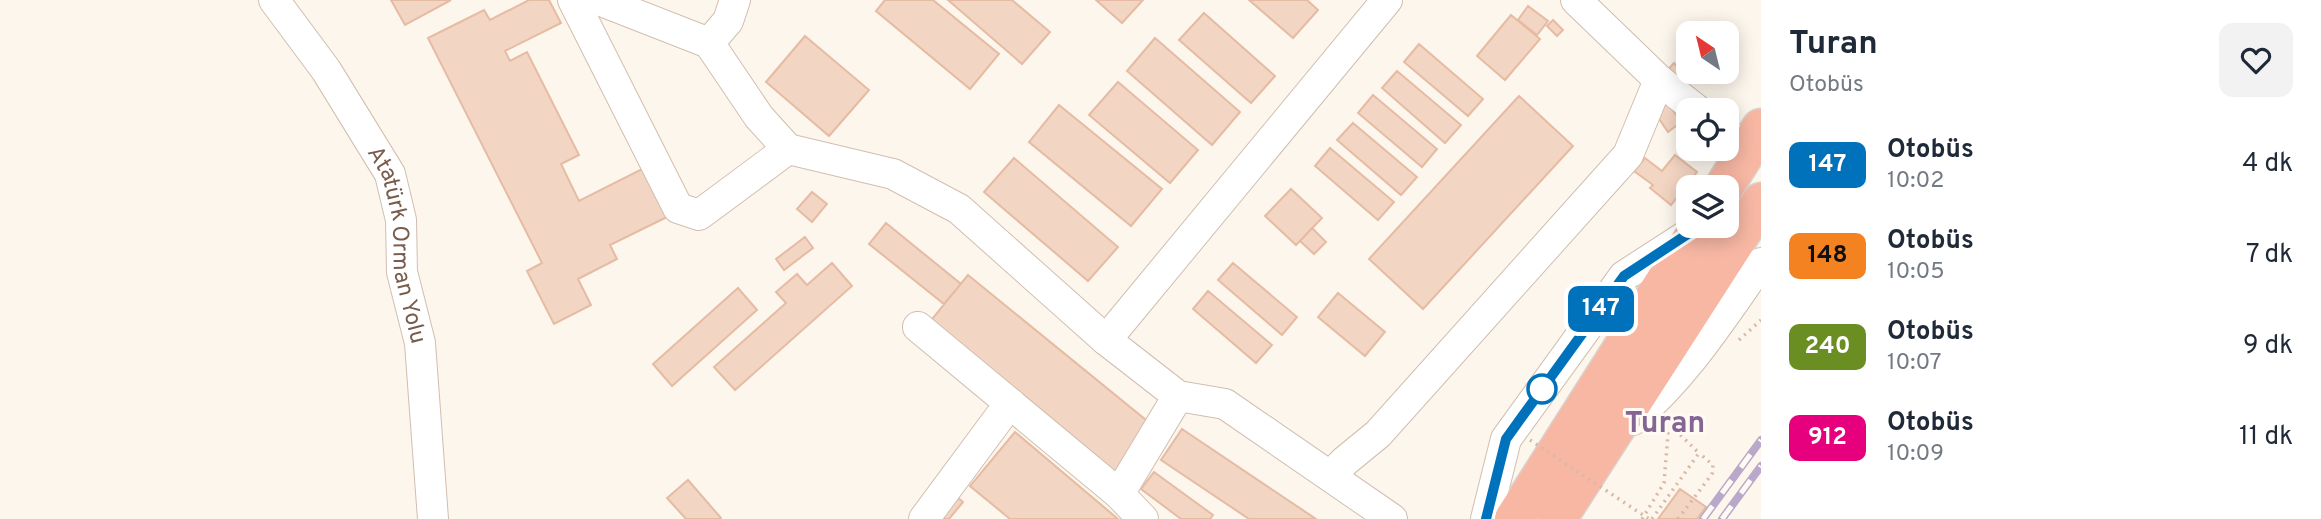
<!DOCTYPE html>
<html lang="tr">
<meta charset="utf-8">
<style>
body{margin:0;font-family:Overpass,sans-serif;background:#f2f2f3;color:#1f2937;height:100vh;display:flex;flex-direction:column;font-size:26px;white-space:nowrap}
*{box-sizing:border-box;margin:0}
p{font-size:23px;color:#747a83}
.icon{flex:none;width:38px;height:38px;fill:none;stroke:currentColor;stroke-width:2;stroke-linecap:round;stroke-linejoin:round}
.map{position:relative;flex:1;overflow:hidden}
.drawer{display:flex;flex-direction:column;background:#fff;width:560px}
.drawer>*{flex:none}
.badge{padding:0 14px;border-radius:10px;font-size:24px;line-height:46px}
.needle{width:46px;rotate:325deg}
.fabs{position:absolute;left:1676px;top:21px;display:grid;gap:14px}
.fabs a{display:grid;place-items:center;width:63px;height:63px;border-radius:14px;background:#fff;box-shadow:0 4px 18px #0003;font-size:35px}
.map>.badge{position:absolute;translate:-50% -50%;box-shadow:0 0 0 4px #fff}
.round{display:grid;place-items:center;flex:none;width:74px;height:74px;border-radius:14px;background:#f2f2f3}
.head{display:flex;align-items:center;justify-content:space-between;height:119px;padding:0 28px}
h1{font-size:33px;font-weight:700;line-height:52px}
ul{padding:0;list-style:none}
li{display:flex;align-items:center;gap:21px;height:91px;padding:0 28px}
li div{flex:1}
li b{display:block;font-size:26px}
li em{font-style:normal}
li .badge{min-width:77px;font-weight:700;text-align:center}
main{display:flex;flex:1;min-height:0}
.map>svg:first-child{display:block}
.building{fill:#f3d5c3;stroke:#e6bba3;stroke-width:2}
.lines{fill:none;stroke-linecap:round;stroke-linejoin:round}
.minor-casing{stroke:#d1beb0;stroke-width:32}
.highway-casing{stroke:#dad1cd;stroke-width:41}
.path{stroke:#d9b8a5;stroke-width:3.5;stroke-dasharray:2 5;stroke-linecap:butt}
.minor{stroke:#fff;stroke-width:30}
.highway{stroke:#f7b7a3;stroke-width:38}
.rail-casing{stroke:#b9a8c9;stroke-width:8}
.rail{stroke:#fffaf3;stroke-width:5;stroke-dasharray:16;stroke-linecap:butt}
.path-bridge{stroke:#d9b8a5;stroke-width:3.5;stroke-dasharray:2 5;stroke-linecap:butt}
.line-casing{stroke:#fff;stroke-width:16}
.line{stroke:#0072bc;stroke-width:10}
.stop-dot{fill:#fff;stroke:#0072bc;stroke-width:3.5}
.labels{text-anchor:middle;stroke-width:6;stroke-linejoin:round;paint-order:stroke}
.street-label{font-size:23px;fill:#7a5c4d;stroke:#fffaf3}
.district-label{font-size:30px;font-weight:bold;fill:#846695;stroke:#fffaf3}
</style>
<main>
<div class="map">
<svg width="1761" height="519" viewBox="0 0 1761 519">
<rect width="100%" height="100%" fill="#fdf6ec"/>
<path class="building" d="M 391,0 L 451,0 L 405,25 Z
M 529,0 L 549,0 L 561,23 L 505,51 L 510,61 L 527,52 L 579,155 L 561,164 L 579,201 L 642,169 L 667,217 L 610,245 L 617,259 L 578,279 L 591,305 L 554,324 L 527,271 L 542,263 L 428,38 L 484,10 L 490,20 Z
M 885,0 L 933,0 L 999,54 L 970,89 L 876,11 Z
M 948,0 L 1012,0 L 1050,32 L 1022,64 Z
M 1096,0 L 1143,0 L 1122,23 Z
M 1249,0 L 1307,0 L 1318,10 L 1293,38 Z
M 1528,6 L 1548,21 L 1537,35 L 1518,20 Z
M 1204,13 L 1275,76 L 1251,103 L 1179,40 Z
M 1511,15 L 1540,39 L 1505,80 L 1477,56 Z
M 1553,20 L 1563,30 L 1557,36 L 1547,26 Z
M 805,36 L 869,90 L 829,136 L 766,82 Z
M 1155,38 L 1240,112 L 1212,145 L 1127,71 Z
M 1419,44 L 1483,99 L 1468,116 L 1404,62 Z
M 1674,63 L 1685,75 L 1675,85 L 1664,74 Z
M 1397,71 L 1461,125 L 1445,143 L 1382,88 Z
M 1118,82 L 1198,150 L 1170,183 L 1089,115 Z
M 1373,95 L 1437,149 L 1422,167 L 1358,113 Z
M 1519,96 L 1573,146 L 1423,309 L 1369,259 Z
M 1666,101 L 1681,122 L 1668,132 L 1653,110 Z
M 1059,105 L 1162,189 L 1131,226 L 1029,142 Z
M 1353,123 L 1417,177 L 1401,195 L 1337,140 Z
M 1689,130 L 1689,149 L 1702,150 L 1690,158 L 1677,138 Z
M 1330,148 L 1394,202 L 1378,220 L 1315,166 Z
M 1675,155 L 1697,172 L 1671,205 L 1650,188 L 1653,185 L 1634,171 L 1645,158 L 1662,171 Z
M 1014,158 L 1118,247 L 1088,281 L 984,192 Z
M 1291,189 L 1322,218 L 1296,245 L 1265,216 Z
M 812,192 L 827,204 L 812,222 L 797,209 Z
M 886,223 L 961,284 L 944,304 L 869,244 Z
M 1312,228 L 1326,242 L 1314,254 L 1300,241 Z
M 805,237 L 813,248 L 784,270 L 776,259 Z
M 832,263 L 852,286 L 735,390 L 714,367 L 786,303 L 776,292 L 797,274 L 807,285 Z
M 1233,263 L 1297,317 L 1282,335 L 1218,280 Z
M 968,275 L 1157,429 L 1117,478 L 928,324 Z
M 738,288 L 757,310 L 672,386 L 653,364 Z
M 1208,291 L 1272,345 L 1256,363 L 1193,309 Z
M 1338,293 L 1385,332 L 1365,356 L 1318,317 Z
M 1182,429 L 1316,519 L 1249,519 L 1161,460 Z
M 1015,432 L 1118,519 L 1010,519 L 970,486 Z
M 1154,472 L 1213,515 L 1210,519 L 1181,519 L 1141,489 Z
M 688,480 L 721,518 L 720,519 L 686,519 L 667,498 Z
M 1680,489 L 1706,507 L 1697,519 L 1658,519 Z
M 956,496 L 963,502 L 949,519 L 937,519 Z"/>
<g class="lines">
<defs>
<g id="minor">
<path id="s1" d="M 274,0 L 326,70 L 390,174 L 401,220 L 402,272 L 420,343 L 433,519"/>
<path d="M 573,0 L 678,208 L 699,215 L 788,149"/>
<path d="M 599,0 L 709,43"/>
<path d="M 735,0 L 728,21 L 709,43 L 759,117 L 788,149 L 893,174 L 959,209 L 1106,340 L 1178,396 L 1225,404 L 1392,519"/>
<path d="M 1576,0 L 1659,80 L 1697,110"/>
<path d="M 1727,134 L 1747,150"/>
<path d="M 918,327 L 1119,494"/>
<path d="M 1106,340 L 1387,0"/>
<path d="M 1633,420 C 1685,377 1722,318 1761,263"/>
<path d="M 1331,475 L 1345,461 L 1378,434 L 1628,155 L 1659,80"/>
<path d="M 924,519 L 1010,403"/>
<path d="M 1143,519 L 1119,494 L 1178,396"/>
<path d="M 1486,519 L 1506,439 L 1624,276 L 1692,232"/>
</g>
<path id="highway" d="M 1724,187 L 1761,128
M 1514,519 L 1700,226
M 1557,519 L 1761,202"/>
</defs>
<use href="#minor" class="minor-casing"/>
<use href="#highway" class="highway-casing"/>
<path class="path" d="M 1739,340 L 1761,320
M 1642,519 L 1664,483 L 1668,434 L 1664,425
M 1652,519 L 1699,453 L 1666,421
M 1678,519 L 1712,474 L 1713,465 L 1699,453"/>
<use href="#minor" class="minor"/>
<use href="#highway" class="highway"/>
<defs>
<path id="rail" d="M 1703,519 L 1761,440
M 1722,519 L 1761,466"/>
</defs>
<use href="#rail" class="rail-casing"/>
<use href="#rail" class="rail"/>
<path class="path-bridge" d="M 1530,440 L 1649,519"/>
</g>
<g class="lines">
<defs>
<path id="line" d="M 1486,519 L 1506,439 L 1524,414 L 1624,276 L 1700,226"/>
</defs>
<use href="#line" class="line-casing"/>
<use href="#line" class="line"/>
</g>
<circle class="stop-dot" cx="1542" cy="389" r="14"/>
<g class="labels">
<g class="street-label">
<text dy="8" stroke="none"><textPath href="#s1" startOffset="280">Atatürk Orman Yolu</textPath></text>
</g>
<g class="district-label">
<text x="1665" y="432">Turan</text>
</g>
</g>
</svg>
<div class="fabs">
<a><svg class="needle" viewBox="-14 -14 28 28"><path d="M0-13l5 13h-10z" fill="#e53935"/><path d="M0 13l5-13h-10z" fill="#747a83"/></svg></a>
<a><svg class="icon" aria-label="locate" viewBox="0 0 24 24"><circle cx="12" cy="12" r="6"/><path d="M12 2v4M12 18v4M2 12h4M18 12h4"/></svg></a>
<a><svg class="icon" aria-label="layers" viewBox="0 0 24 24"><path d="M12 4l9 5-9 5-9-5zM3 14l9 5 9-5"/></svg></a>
</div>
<b class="badge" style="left:1601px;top:309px;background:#0072bc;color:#fff">147</b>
</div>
<section class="drawer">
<div class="head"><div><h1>Turan</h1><p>Otobüs</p></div><a class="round"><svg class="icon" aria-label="heart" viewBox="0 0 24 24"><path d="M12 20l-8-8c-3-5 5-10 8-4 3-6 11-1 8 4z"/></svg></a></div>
<ul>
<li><span class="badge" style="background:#0072bc;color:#fff">147</span><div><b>Otobüs</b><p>10:02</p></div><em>4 dk</em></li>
<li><span class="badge" style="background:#f58220;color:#111">148</span><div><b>Otobüs</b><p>10:05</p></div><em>7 dk</em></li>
<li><span class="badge" style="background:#6b8e23;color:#fff">240</span><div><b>Otobüs</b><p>10:07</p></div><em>9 dk</em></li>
<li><span class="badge" style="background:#e6007e;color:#fff">912</span><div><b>Otobüs</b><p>10:09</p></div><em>11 dk</em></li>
</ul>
</section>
</main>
